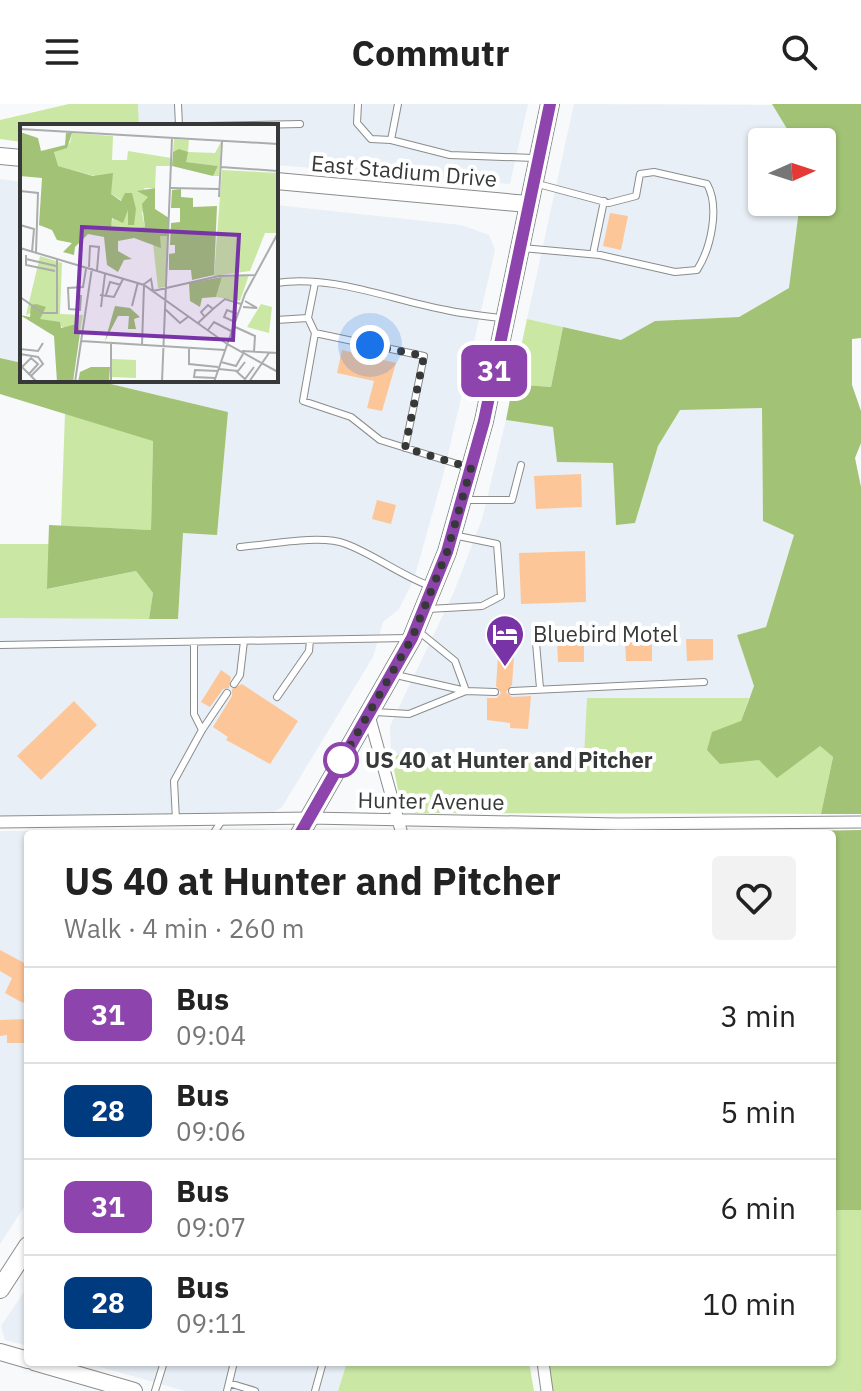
<!DOCTYPE html>
<meta charset="utf-8">
<style>
body{margin:0;font-family:"IBM Plex Sans",sans-serif;background:#f2f2f2;color:#222;height:100vh;display:flex;flex-direction:column;font-size:30px;white-space:nowrap}
*{box-sizing:border-box;margin:0}
p{font-size:26px;color:#767676}
.icon{flex:none;width:44px;height:44px;fill:none;stroke:currentColor;stroke-width:2;stroke-linecap:round;stroke-linejoin:round}
.map{position:relative;flex:1;overflow:hidden}
.panel{position:absolute;left:24px;top:726px;width:812px;height:536px;display:flex;flex-direction:column;background:#fff;border-radius:8px;box-shadow:0 2px 6px #0004}
.panel>*{flex:none}
.badge{padding:0 16px;border-radius:12px;font-size:28px;line-height:52px}
.needle{width:52px;rotate:87deg}
.fabs{position:absolute;left:748px;top:24px;display:grid;gap:16px}
.fabs a{display:grid;place-items:center;width:88px;height:88px;border-radius:8px;background:#fff;box-shadow:0 2px 6px #0004;font-size:40px}
.you{position:absolute;width:40px;height:40px;margin:-20px;border:6px solid #fff;border-radius:50%;background:#1a73e8;box-shadow:0 0 0 12px #1a73e833}
.map>.badge{position:absolute;translate:-50% -50%;box-shadow:0 0 0 4px #fff}
.round{display:grid;place-items:center;flex:none;width:84px;height:84px;border-radius:8px;background:#f2f2f2}
.head{display:flex;align-items:center;justify-content:space-between;height:136px;padding:0 40px}
h1{font-size:38px;font-weight:700;line-height:60px}
ul{padding:0;list-style:none}
li{display:flex;align-items:center;gap:24px;height:96px;padding:0 40px;border-top:2px solid #e0e0e0}
li div{flex:1}
li b{display:block;font-size:30px}
li em{font-style:normal}
li .badge{min-width:88px;font-weight:700;text-align:center}
header{display:flex;justify-content:space-between;align-items:center;height:104px;padding:0 40px;background:#fff;font-size:36px;font-weight:700}
.map>svg:first-child{display:block}
.built{fill:#e8eff6}
.green{fill:#cae7a4}
.forest{fill:#a2c275}
.building{fill:#fdc699}
.lines{fill:none;stroke-linecap:round;stroke-linejoin:round}
.service-casing{stroke:#8a8c8d;stroke-width:8}
.minor-casing{stroke:#8a8c8d;stroke-width:13}
.secondary-casing{stroke:#8a8c8d;stroke-width:18}
.primary-casing{stroke:#8a8c8d;stroke-width:20}
.service{stroke:#fff;stroke-width:6}
.minor{stroke:#fff;stroke-width:11}
.secondary{stroke:#fff;stroke-width:16}
.primary{stroke:#fff;stroke-width:18}
.line-casing{stroke:#fff;stroke-width:18}
.line{stroke:#8e44ad;stroke-width:12}
.walk{stroke:#373838;stroke-width:8;stroke-dasharray:0 14.4}
.stop-dot{fill:#fff;stroke:#8e44ad;stroke-width:4}
.labels{text-anchor:middle;stroke-width:8;stroke-linejoin:round;paint-order:stroke}
.street-label{font-size:22px;fill:#373838;stroke:#fff}
.poi-label{font-size:22px;fill:#373838;stroke:#fff;text-anchor:start}
.stop-label{font-size:22px;font-weight:bold;fill:#373838;stroke:#fff;text-anchor:start}
.inset-road{fill:none;stroke:#abacac;stroke-width:2}
.view{fill:#7833a7;fill-opacity:0.15;stroke:#7833a7;stroke-width:4}
.inset-edge{fill:none;stroke:#373838;stroke-width:4}
</style>
<header><svg class="icon" aria-label="menu" viewBox="0 0 24 24"><path d="M4 6h16M4 12h16M4 18h16"/></svg>Commutr<svg class="icon" aria-label="search" viewBox="0 0 24 24"><circle cx="10" cy="10" r="6"/><path d="M15 15l6 6"/></svg></header>
<div class="map">
<svg width="861" height="1287" viewBox="0 0 861 1287">
<rect width="100%" height="100%" fill="#f8f9fa"/>
<path class="built" d="M 138,0 L 528,0 L 510,80 L 276,61 L 276,22 L 139,22 Z
M 574,0 L 774,1 L 795,38 L 762,38 L 762,98 L 800,98 L 790,184 L 739,213 L 655,217 L 621,236 L 527,215 Z
M 0,75 L 22,78 L 22,259 L 0,254 Z
M 276,101 L 461,121 L 489,131 L 495,146 L 444,368 L 414,475 L 399,505 L 383,518 L 373,553 L 282,703 L 272,709 L 0,712 L 0,514 L 178,515 L 183,429 L 217,430 L 228,308 L 94,276 L 276,276 Z
M 762,304 L 763,417 L 794,431 L 766,523 L 737,531 L 754,582 L 749,594 L 588,594 L 584,653 L 391,651 L 390,622 L 454,488 L 482,415 L 506,316 L 554,323 L 557,358 L 613,359 L 616,420 L 635,419 L 658,342 L 680,306 Z
M 265,725 L 266,730 L 28,730 L 28,1097 L 0,1140 L 0,727 Z
M 28,1182 L 28,1242 L 5,1236 L 1,1222 Z
M 83,1258 L 347,1258 L 338,1287 L 185,1287 Z"/>
<path class="green" d="M 69,0 L 138,0 L 139,22 L 22,22 L 22,38 L 0,35 L 0,16 Z
M 527,215 L 563,223 L 551,283 L 513,280 Z
M 65,309 L 153,336 L 151,426 L 61,422 Z
M 0,440 L 49,440 L 48,485 L 136,467 L 153,489 L 149,515 L 0,514 Z
M 587,594 L 749,594 L 741,617 L 820,642 L 833,653 L 821,710 L 422,709 L 406,708 L 401,700 L 391,651 L 584,653 Z
M 832,1106 L 861,1106 L 861,1287 L 552,1287 L 546,1258 L 832,1258 Z
M 347,1258 L 529,1258 L 534,1287 L 338,1287 Z"/>
<path class="forest" d="M 772,0 L 861,0 L 861,234 L 852,235 L 852,281 L 861,307 L 861,339 L 855,354 L 861,383 L 861,710 L 821,710 L 833,653 L 820,642 L 777,674 L 759,656 L 720,660 L 707,646 L 712,628 L 741,617 L 754,582 L 737,531 L 766,523 L 794,431 L 763,417 L 762,304 L 680,306 L 658,342 L 635,419 L 616,421 L 613,359 L 557,358 L 553,323 L 506,316 L 513,280 L 551,283 L 563,223 L 621,236 L 655,217 L 739,213 L 789,184 L 800,98 L 822,98 L 822,38 L 795,38 Z
M 0,254 L 22,259 L 22,276 L 94,276 L 228,308 L 217,431 L 183,429 L 178,515 L 149,515 L 153,489 L 136,467 L 47,485 L 49,421 L 151,426 L 153,337 L 0,290 Z
M 861,726 L 861,1106 L 832,1106 L 832,730 L 754,728 Z"/>
<path class="building" d="M 610,109 L 628,112 L 621,146 L 603,142 Z
M 342,246 L 396,259 L 382,307 L 367,304 L 374,277 L 337,269 Z
M 581,370 L 582,403 L 536,405 L 534,372 Z
M 377,396 L 396,401 L 391,420 L 372,415 Z
M 585,447 L 586,498 L 521,500 L 519,449 Z
M 686,535 L 713,535 L 713,556 L 687,557 Z
M 625,536 L 652,536 L 652,557 L 626,557 Z
M 499,537 L 515,537 L 512,581 L 506,588 L 512,593 L 531,592 L 528,625 L 510,624 L 510,619 L 487,616 L 487,594 L 497,594 L 501,589 L 496,582 Z
M 557,537 L 584,537 L 584,558 L 558,558 Z
M 221,566 L 231,573 L 229,584 L 223,585 L 210,603 L 201,598 Z
M 242,580 L 298,617 L 270,660 L 226,636 L 228,633 L 213,623 L 232,592 L 232,585 Z
M 74,597 L 97,621 L 41,676 L 17,652 Z
M 0,846 L 28,861 L 28,890 L 23,899 L 5,889 L 12,874 L 0,867 Z
M 28,915 L 28,939 L 7,939 L 7,931 L 0,932 L 0,916 Z"/>
<g class="lines">
<defs>
<path id="service" d="M 178,0 L 179,22
M 358,0 L 357,19 L 371,35 L 391,36 L 450,51 L 534,54
M 206,22 L 300,20
M 391,36 L 398,0
M 522,144 L 600,151 L 675,168 L 697,166 C 711,144 720,103 707,80 L 654,68 L 640,70 L 636,92 L 609,99 L 538,80
M 593,150 L 604,97
M 276,179 C 332,170 391,196 446,206 C 464,210 483,212 501,214
M 315,179 L 308,214 L 315,229 L 303,297 L 351,313 L 380,336 L 467,363
M 276,216 L 308,214
M 315,229 L 424,252 L 405,344
M 465,396 L 512,396 L 521,361
M 240,443 C 267,441 321,430 346,440 C 375,451 400,471 430,482
M 428,505 L 482,502 L 501,492 L 497,440 L 453,431
M 194,538 L 194,610 L 202,626
M 536,539 L 540,584
M 0,541 L 408,534
M 396,571 L 466,587 L 495,588
M 234,580 L 240,571 L 244,537
M 512,587 L 704,578
M 277,593 L 309,547 L 310,536
M 375,608 L 409,610 L 466,587 L 455,557 L 417,526
M 176,716 L 174,677 L 202,626 L 227,589
M 213,730 L 223,715
M 229,1279 L 255,1287
M 155,1287 L 164,1258
M 227,1287 L 234,1258
M 315,1287 L 323,1258"/>
<path id="minor" d="M 368,608 L 402,730
M 0,718 L 310,714 L 619,720 L 861,718
M 543,1258 L 547,1287"/>
<path id="secondary" d="M 0,52 L 22,54
M 276,77 L 528,100
M 0,1248 L 28,1256
M 34,1258 L 134,1287"/>
<path id="primary" d="M 300,730 L 412,534 L 447,448 L 484,317 L 550,0
M 0,1185 L 28,1142"/>
</defs>
<use href="#service" class="service-casing"/>
<use href="#minor" class="minor-casing"/>
<use href="#secondary" class="secondary-casing"/>
<use href="#primary" class="primary-casing"/>
<use href="#service" class="service"/>
<use href="#minor" class="minor"/>
<use href="#secondary" class="secondary"/>
<use href="#primary" class="primary"/>
</g>
<g class="lines">
<defs>
<path id="line" d="M 300,730 L 412,534 L 447,448 L 484,317 L 550,0"/>
</defs>
<use href="#line" class="line-casing"/>
<use href="#line" class="line"/>
<path class="walk" d="M 341,656 L 339,661 L 412,534 L 447,448 L 471,364 L 405,344 L 424,252 L 370,241"/>
</g>
<defs>
<symbol id="hotel-pin" viewBox="-11 -11 22 30"><path d="M0 17L-7.5 6A9.5 9.5 0 1 1 7.5 6Z" fill="#7833a7" stroke="#fff"/><path d="M-6-4.5h1.5V1H6V5H4.5V3h-9V5H-6ZM-4 0a1.8 1.8 0 1 1 3.6 0ZM.5 0V-2.5h3Q6-2.5 6 0Z" fill="#fff"/></symbol>
</defs>
<g fill-rule="evenodd">
<use href="#hotel-pin" x="483" y="508" width="44" height="60"/>
</g>
<circle class="stop-dot" cx="341" cy="656" r="16"/>
<g class="labels">
<g class="street-label">
<text transform="translate(404 67) rotate(5)" y="8">East Stadium Drive</text>
<text transform="translate(431 697) rotate(1)" y="8">Hunter Avenue</text>
</g>
<g class="poi-label">
<text x="533" y="538">Bluebird Motel</text>
</g>
<g class="stop-label">
<text x="365" y="664">US 40 at Hunter and Pitcher</text>
</g>
</g>
<g transform="translate(20 20)">
<rect width="258" height="258" fill="#f8f9fa"/>
<path d="M 52,9 L 93,12 L 92,36 L 107,36 L 108,27 L 151,34 L 150,42 L 136,42 L 135,64 L 124,64 L 129,73 L 122,89 L 125,103 L 90,105 L 93,94 L 98,97 L 109,85 L 108,95 L 113,94 L 116,85 L 91,70 L 90,56 L 37,42 L 34,27 L 50,19 ZM 154,15 L 169,16 L 168,28 L 195,29 L 201,18 L 199,52 L 193,52 L 198,42 L 165,38 L 153,28 ZM 202,46 L 258,49 L 258,109 L 245,109 L 230,147 L 194,152 ZM 141,110 L 148,112 L 145,163 L 138,164 L 133,120 ZM 20,132 L 42,139 L 40,190 L 63,191 L 60,209 L 19,195 L 26,183 L 6,191 ZM 229,151 L 220,177 L 196,173 L 202,153 ZM 241,180 L 252,183 L 249,209 L 227,203 ZM 92,235 L 116,236 L 116,254 L 92,253 Z" fill="#cae7a4"/>
<path d="M 0,8 L 18,14 L 21,27 L 45,21 L 46,9 L 52,9 L 47,24 L 34,28 L 38,42 L 73,52 L 93,49 L 91,70 L 101,77 L 105,69 L 112,69 L 116,85 L 114,101 L 108,101 L 108,86 L 103,99 L 92,94 L 91,105 L 125,103 L 122,80 L 128,73 L 117,67 L 135,64 L 135,85 L 149,94 L 148,112 L 140,112 L 141,124 L 114,114 L 98,117 L 98,127 L 112,135 L 104,136 L 98,148 L 87,141 L 84,113 L 68,110 L 55,123 L 54,131 L 43,128 L 52,119 L 37,116 L 32,106 L 19,101 L 22,54 L 0,52 ZM 159,25 L 168,28 L 166,38 L 198,42 L 193,52 L 152,42 L 153,28 ZM 161,65 L 161,73 L 173,74 L 173,83 L 197,82 L 194,151 L 172,156 L 171,146 L 149,146 L 149,130 L 155,129 L 155,121 L 150,121 L 151,99 L 160,98 L 160,84 L 151,84 L 152,66 ZM 202,153 L 196,173 L 182,174 L 180,183 L 170,177 L 169,159 ZM 16,180 L 26,183 L 20,195 L 40,198 L 41,204 L 57,200 L 60,209 L 53,258 L 37,258 L 34,212 L 0,191 L 10,193 L 11,181 ZM 95,182 L 110,184 L 120,193 L 114,195 L 116,205 L 108,205 L 109,192 L 98,192 L 85,217 ZM 71,243 L 90,243 L 89,258 L 58,258 L 60,248 Z" fill="#a2c275"/>
<path class="inset-road" d="M 0,5 L 258,20M 201,43 L 258,47M 151,64 L 199,65M 0,67 L 18,69 L 16,128M 199,73 L 202,17M 0,101 L 14,105 L 12,128M 0,124 L 124,161 L 207,220 L 258,248M 6,131 L 6,141 L 35,147M 6,135 L 36,142M 69,143 L 70,122 L 79,123 L 77,146M 123,161 L 131,155 L 133,167 L 199,152 L 236,151M 61,171 L 60,186 L 49,185 L 48,164 L 63,163 L 66,145M 80,171 L 94,173 L 103,155M 86,171 L 90,158 L 101,161M 0,173 L 23,189 L 37,189 L 37,135M 112,182 L 118,158M 81,183 L 85,150M 223,183 L 237,184 L 225,177M 145,185 L 160,199 L 169,192M 193,185 L 205,175 L 221,180M 215,198 L 204,193 L 207,186 L 218,190M 178,199 L 193,185 L 188,181 L 181,188 L 184,192M 213,202 L 235,212 L 234,228M 188,206 L 194,198 L 211,207M 61,217 L 205,226M 122,221 L 124,161M 169,224 L 169,240 L 198,243M 0,225 L 18,227 L 23,219M 222,227 L 258,229M 0,230 L 18,233 L 23,240 L 11,252M 201,238 L 216,242 L 223,230M 0,241 L 17,258M 2,243 L 11,234 L 18,240 L 9,250M 199,245 L 218,247 L 225,238M 216,247 L 225,255 L 234,243M 195,254 L 174,253 L 175,246 L 198,247M 55,258 L 72,144M 91,258 L 91,219M 142,258 L 152,14M 194,258 L 225,170 L 258,109M 229,258 L 249,229"/>
<path class="view" d="M 62,103 L 219,111 L 213,216 L 56,208 Z"/>
<rect width="258" height="258" class="inset-edge"/>
</g>
</svg>
<div class="fabs">
<a><svg class="needle" viewBox="-14 -14 28 28"><path d="M0-13l5 13h-10z" fill="#e53935"/><path d="M0 13l5-13h-10z" fill="#767676"/></svg></a>
</div>
<div class="you" style="left:370px;top:241px"></div>
<b class="badge" style="left:494px;top:267px;background:#8e44ad;color:#fff">31</b>
<section class="panel">
<div class="head"><div><h1>US 40 at Hunter and Pitcher</h1><p>Walk · 4 min · 260 m</p></div><a class="round"><svg class="icon" aria-label="heart" viewBox="0 0 24 24"><path d="M12 20l-8-8c-3-5 5-10 8-4 3-6 11-1 8 4z"/></svg></a></div>
<ul>
<li><span class="badge" style="background:#8e44ad;color:#fff">31</span><div><b>Bus</b><p>09:04</p></div><em>3 min</em></li>
<li><span class="badge" style="background:#003b80;color:#fff">28</span><div><b>Bus</b><p>09:06</p></div><em>5 min</em></li>
<li><span class="badge" style="background:#8e44ad;color:#fff">31</span><div><b>Bus</b><p>09:07</p></div><em>6 min</em></li>
<li><span class="badge" style="background:#003b80;color:#fff">28</span><div><b>Bus</b><p>09:11</p></div><em>10 min</em></li>
</ul>
</section>
</div>
